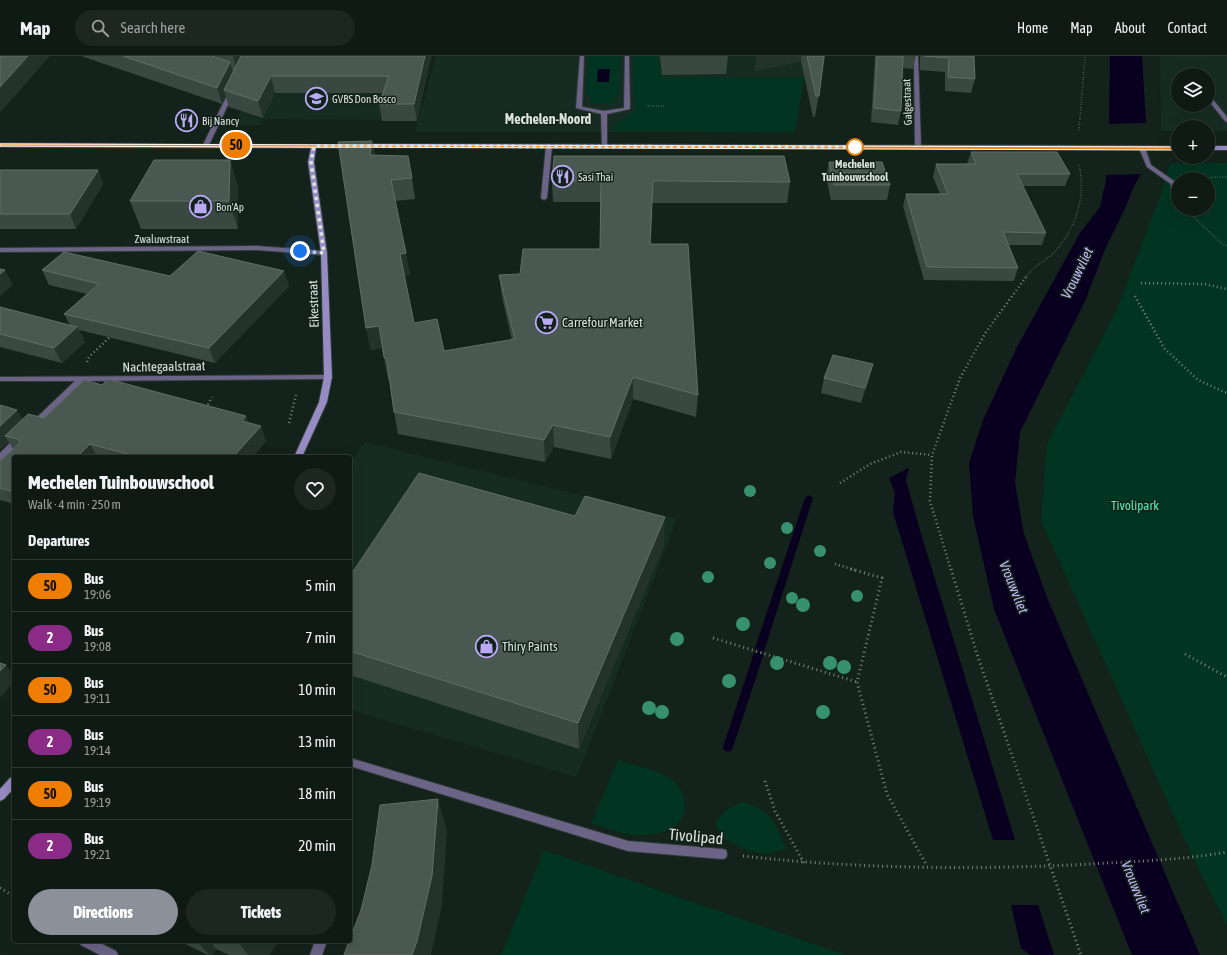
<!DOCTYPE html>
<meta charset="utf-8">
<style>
body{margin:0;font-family:"Asap Condensed",sans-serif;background:#1d2722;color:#f1f3f6;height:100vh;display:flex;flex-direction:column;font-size:15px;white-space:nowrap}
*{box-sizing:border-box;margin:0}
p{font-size:13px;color:#9ba1a0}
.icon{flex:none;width:22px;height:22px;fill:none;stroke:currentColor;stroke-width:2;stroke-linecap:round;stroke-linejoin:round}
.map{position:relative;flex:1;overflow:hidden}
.side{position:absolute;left:12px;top:399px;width:340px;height:488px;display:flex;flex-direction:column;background:#0f1a15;border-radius:4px;box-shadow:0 4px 16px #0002,0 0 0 1px #2f3834}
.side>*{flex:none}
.badge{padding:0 8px;border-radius:13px;font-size:14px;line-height:26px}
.tools{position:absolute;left:1171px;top:12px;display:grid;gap:8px}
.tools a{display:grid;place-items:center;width:44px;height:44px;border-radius:50%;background:#0f1a15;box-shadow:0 4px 16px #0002,0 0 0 1px #2f3834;font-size:20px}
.you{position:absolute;width:20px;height:20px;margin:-10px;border:3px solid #fff;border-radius:50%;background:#1a73e8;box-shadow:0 0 0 6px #1a73e833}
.map>.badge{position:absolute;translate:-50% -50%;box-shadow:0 0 0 2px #fff}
h2{padding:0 16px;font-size:15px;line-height:36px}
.round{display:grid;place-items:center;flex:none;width:42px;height:42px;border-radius:21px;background:#1d2722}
.headline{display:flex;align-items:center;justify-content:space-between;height:68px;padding:0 16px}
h1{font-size:19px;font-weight:800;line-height:30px}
.primary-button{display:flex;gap:8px;margin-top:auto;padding:8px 16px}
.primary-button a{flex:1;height:46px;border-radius:24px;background:#8c9099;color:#fff;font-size:16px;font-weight:800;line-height:46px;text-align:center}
.primary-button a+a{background:#1d2722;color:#f1f3f6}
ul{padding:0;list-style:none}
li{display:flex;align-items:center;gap:12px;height:52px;padding:0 16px;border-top:1px solid #2f3834}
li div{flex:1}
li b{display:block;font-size:15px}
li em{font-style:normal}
li .badge{min-width:44px;font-weight:700;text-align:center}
header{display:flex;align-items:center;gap:24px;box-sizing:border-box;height:56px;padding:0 20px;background:#0f1a15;border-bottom:1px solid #2f3834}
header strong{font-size:19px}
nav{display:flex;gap:22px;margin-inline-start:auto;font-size:14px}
.search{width:280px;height:36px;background:#1d2722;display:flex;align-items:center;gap:10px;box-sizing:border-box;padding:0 14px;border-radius:22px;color:#9ba1a0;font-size:15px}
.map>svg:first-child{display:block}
.built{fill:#162c22;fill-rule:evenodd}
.green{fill:#023423;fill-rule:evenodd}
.water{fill:#09001f}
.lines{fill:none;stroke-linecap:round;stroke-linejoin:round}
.stream{fill:#09001f;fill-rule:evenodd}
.lane-casing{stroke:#303d37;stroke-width:2}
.street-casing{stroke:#303d37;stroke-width:2}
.secondary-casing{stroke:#303d37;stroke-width:2}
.path-far2{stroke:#79857f;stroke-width:1.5;stroke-dasharray:0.5 2;stroke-linecap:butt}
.path-far1{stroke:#79857f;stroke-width:2.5;stroke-dasharray:1 3;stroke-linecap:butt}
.path{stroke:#79857f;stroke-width:3;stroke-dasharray:1 3.5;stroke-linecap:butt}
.lane{fill:#6b6487;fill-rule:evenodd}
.street{fill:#6b6487;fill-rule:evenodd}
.secondary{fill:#978bc3;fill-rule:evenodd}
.tree{fill:#37916f}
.wall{fill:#394841}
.shaded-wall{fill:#23322b}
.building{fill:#4a5852;stroke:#616e67}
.line{fill:#ef7d00;stroke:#fff}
.walk{stroke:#d9e2dd;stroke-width:4;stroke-dasharray:0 7.2}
.stop-dot{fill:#fff;stroke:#ef7d00;stroke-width:2}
.labels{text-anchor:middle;stroke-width:3;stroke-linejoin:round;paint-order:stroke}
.far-poi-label{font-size:11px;fill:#d9e2dd;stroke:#14221c;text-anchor:start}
.far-street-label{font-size:11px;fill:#d9e2dd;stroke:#14221c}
.far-stop-label{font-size:11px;font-weight:bold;fill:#d9e2dd;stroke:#14221c}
.street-label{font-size:13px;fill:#d9e2dd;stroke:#14221c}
.poi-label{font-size:13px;fill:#d9e2dd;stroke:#14221c;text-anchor:start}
.park-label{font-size:13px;fill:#53ecb3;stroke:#14221c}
.far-district-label{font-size:14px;font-weight:bold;fill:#d9e2dd;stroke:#14221c}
.water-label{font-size:14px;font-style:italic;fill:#c4b7f8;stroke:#14221c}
.near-street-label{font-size:16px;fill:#d9e2dd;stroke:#14221c}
</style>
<header>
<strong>Map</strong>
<div class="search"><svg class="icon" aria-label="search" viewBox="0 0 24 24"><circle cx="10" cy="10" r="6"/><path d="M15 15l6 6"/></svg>Search here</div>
<nav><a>Home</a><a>Map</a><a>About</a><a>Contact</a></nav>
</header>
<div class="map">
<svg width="1227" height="899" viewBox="0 0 1227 899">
<rect width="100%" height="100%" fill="#14221c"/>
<path class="built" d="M 329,0 L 432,0 L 427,15 L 395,15 L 383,64 L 263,63 L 260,69 L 234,69 L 257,23 Z
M 436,0 L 824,0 L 807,7 L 795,76 L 415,76 Z
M 1160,0 L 1227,0 L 1227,75 L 1208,75 L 1208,71 L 1178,71 L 1178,75 L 1161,75 ZM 1178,19 L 1208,19 L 1208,49 L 1178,49 Z
M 365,386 L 677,463 L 577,721 L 350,654 L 350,406 Z"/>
<path class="green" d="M 589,0 L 620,0 L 619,40 L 615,40 L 614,48 L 590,48 L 591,40 L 586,40 Z
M 633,0 L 699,0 L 658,0 L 661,21 L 804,21 L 795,76 L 614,75 L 613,69 L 635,55 Z
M 1170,107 L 1227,107 L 1227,869 L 1193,802 L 1041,465 L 1047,388 L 1116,255 L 1160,141 ZM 1178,123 L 1208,123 L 1208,153 L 1178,153 Z
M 618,704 C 630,708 660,715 670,722 C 677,726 685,739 685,748 C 686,775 654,781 632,779 C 619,777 604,771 591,767 Z
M 743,746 C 773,756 775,765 786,793 L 766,798 L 746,794 L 721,781 L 715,766 L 728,752 Z
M 544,794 L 845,899 L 501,899 Z"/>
<path class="water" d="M 1110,0 L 1142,0 L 1146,67 L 1109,68 Z
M 598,13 L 610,13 L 609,26 L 597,26 Z
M 1141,118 L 1134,130 L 1123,157 L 1106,191 L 1085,245 L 1020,376 L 1015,427 L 1024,478 L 1048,544 L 1200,899 L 1132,899 L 994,553 L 973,460 L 969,407 L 983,364 L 1017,291 L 1080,177 L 1100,151 L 1106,125 L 1106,119 Z
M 909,412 L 906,424 L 919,471 L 1015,784 L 993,784 L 893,456 L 895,437 L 889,422 Z
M 1011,849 L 1038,849 L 1054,899 L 1030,899 L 1021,892 Z"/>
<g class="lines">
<path class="stream" d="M 809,439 L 813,442 L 765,592 L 764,595 L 760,596 L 756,595 L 755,592 L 805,442 Z
M 758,596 L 762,597 L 763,600 L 733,691 L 732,694 L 728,696 L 724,694 L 723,691 L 753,600 L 754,597 Z"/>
<defs>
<path id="lane" d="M 580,0 L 584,0 L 582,51 L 604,55 L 624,52 L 625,0 L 629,0 L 630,53 L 607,58 L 607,92 L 602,91 L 601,58 L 576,52 Z
M 1208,39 L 1210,40 L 1227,61 L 1227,66 L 1225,65 L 1208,44 Z
M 549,88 L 552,90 L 547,142 L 544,144 L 541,142 L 546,90 Z
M 1142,90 L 1145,92 L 1151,109 L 1177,127 L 1176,140 L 1171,139 L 1171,128 L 1147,111 L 1139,92 Z"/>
<path id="street" d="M 914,0 L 918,0 L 921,91 L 918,93 L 915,91 Z
M 229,35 L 234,36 L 209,89 L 204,90 L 203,89 Z
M 257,190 L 324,195 L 327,197 L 324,199 L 257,194 L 0,196 L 0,192 Z
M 328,319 L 332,321 L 331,323 L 83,325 L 37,371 L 31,371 L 30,369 L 31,367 L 75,325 L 0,325 L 0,321 Z
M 18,381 L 22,384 L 21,386 L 3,403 L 0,404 L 0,397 L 15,382 Z
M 350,702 L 628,785 L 722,793 L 726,794 L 727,798 L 726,802 L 722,803 L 628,795 L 350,710 Z
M 79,885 L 96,885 L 116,895 L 118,899 L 100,899 L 81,889 Z
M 315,885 L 327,885 L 322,899 L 310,899 Z"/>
<path id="secondary" d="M 0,87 L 351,89 L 351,91 L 349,92 L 316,92 L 314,106 L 327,197 L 332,321 L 327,346 L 302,401 L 294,401 L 319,346 L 324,321 L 321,197 L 308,106 L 311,92 L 0,91 Z
M 363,88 L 1178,90 L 1178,94 L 361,91 L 361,89 Z
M 1208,90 L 1227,90 L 1227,94 L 1208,94 Z
M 14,720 L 14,732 L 4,743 L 0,745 L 0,733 L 10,722 Z"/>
</defs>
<use href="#lane" class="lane-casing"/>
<use href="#street" class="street-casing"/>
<use href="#secondary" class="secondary-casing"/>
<path class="path-far2" d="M 646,50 L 665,50
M 1079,74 L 1085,0
M 1190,122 L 1227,121
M 1185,153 L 1221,187 L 1227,190
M 1025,222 C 1033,210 1048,204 1057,193 C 1077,170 1086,138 1079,109"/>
<path class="path-far1" d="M 1141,227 L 1204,228 L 1227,233
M 1135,240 L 1164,292 L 1198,324 L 1227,337
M 87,306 L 89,301 L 112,279
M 206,352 L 212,341
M 289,367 L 296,339
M 840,427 L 870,408 L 901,396 L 932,399
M 835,508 L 855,514
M 951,514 L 930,445 L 932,399 L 960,322 L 986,276 L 1026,221"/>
<path class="path" d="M 851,513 L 882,522 L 857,626 L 887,738 L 927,810
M 951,513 L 977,598 L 1081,899
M 713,582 L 857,626
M 1185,598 L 1227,621
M 765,725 L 775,755 L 804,807
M 743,800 C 858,813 976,814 1091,808 C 1137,805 1182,804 1227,796
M 0,832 L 14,840"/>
<use href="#lane" class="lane"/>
<use href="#street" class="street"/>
<use href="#secondary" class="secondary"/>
</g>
<g class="tree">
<circle cx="750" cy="435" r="6"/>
<circle cx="787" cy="472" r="6"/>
<circle cx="820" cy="495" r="6"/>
<circle cx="770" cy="507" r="6"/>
<circle cx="708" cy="521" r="6"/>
<circle cx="857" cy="540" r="6"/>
<circle cx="792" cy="542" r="6"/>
<circle cx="803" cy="549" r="7"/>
<circle cx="743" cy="568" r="7"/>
<circle cx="677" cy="583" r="7"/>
<circle cx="777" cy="607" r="7"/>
<circle cx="830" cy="607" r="7"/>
<circle cx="844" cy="611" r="7"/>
<circle cx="729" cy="625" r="7"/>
<circle cx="649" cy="652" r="7"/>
<circle cx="662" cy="656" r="7"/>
<circle cx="823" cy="656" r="7"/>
</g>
<path class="wall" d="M 81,0 L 431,0 L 417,65 L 382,65 L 379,48 L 383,37 L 275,37 L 263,62 L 229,51 L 226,41 L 222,48 Z
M 660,0 L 728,0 L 726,18 L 662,19 Z
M 757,0 L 825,0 L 815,61 L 813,61 L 801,5 L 755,15 Z
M 875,0 L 916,0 L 913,13 L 902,12 L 901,55 L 898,69 L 871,66 Z
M 920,0 L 974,0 L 975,23 L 971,37 L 945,35 L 945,16 L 920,14 Z
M 372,85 L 375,99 L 412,122 L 415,143 L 395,145 L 410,219 L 404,219 L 414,267 L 444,295 L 512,284 L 502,241 L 499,219 L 520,218 L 600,193 L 600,146 L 553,146 L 552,125 L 790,126 L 787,147 L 652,147 L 651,188 L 698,339 L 696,361 L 633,343 L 611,403 L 554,391 L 545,406 L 398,378 L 394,356 L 389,324 L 388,323 L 382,292 L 371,294 L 366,272 Z
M 971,96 L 1070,118 L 1065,130 L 1023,130 L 1046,177 L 1042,189 L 1009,189 L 1018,212 L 1014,225 L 924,224 L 903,150 L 906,138 L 940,138 L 933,121 L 936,108 L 967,108 Z
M 230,104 L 238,131 L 238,173 L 141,173 L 130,145 Z
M 829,106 L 890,129 L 887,144 L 831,144 L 826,121 Z
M 0,114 L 98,114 L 103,128 L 76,173 L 0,173 Z
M 42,214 L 170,220 L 289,230 L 215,307 L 79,274 L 85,286 L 62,307 L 0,291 L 0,251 L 70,269 L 64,258 L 87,238 L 49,229 Z
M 824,322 L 869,324 L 861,347 L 821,337 Z
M 0,349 L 22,363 L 44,362 L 249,367 L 266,385 L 252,401 L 14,401 L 14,448 L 0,444 L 0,405 L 13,393 L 9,386 L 0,393 Z
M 664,489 L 579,693 L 350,619 L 350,520 Z
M 179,885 L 279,885 L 269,899 L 229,899 L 216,893 L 212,899 L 208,899 Z"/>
<path class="shaded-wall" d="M 28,0 L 50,0 L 0,57 L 0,31 Z
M 233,0 L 246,0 L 237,17 L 233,1 Z
M 425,0 L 431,0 L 417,65 L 414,48 Z
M 757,0 L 801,0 L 801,5 L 755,15 Z
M 230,6 L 235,23 L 224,34 L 226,41 L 222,48 L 217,32 Z
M 271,20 L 275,37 L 263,62 L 258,45 Z
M 372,85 L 376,106 L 370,99 Z
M 230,104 L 238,131 L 238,173 L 229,145 Z
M 98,114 L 103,128 L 76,173 L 70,158 Z
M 406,197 L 410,219 L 404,220 L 400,198 Z
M 5,214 L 13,229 L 0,240 L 0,218 Z
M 284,215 L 289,230 L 215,307 L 209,292 Z
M 379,270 L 383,292 L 371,294 L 366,272 Z
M 77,271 L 85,286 L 62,307 L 54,292 Z
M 873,308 L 869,324 L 861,347 L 865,332 Z
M 633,321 L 633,343 L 611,403 L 610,381 Z
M 17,354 L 26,369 L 5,380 L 9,386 L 0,393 L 0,370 Z
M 246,360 L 252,374 L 242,365 Z
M 553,369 L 554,391 L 545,406 L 544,384 Z
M 261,370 L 266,385 L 252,401 L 233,401 Z
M 90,388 L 97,401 L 77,401 Z
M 665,461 L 664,489 L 579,693 L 578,667 Z
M 6,609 L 14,619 L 14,626 L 0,642 L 0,615 Z
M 438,743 L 447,775 L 442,849 L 431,899 L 412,899 Z
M 197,885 L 210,885 L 216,893 L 212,899 L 209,899 Z
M 240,885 L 279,885 L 269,899 L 248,899 L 239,887 Z"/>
<path class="building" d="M 0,0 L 28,0 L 0,31 Z
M 123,0 L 211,0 L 230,6 L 217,32 Z
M 241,0 L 425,0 L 414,48 L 379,48 L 389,20 L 271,20 L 258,45 L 224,34 Z
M 807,0 L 824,0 L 819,40 L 816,40 Z
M 877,0 L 903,0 L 901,55 L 874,52 Z
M 924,0 L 974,0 L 975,23 L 948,21 L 949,2 Z
M 372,85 L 370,99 L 408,100 L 412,122 L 391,124 L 406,197 L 400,198 L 414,267 L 437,263 L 444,295 L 515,283 L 499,219 L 520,218 L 523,193 L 600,193 L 601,125 L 552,125 L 554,100 L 784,100 L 790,126 L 653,125 L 650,188 L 688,188 L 698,339 L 633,321 L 610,381 L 553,369 L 544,384 L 394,356 L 387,304 L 384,301 L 379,270 L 366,272 L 338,86 Z
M 971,96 L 1057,96 L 1070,118 L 1017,118 L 1046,177 L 1003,176 L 1018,212 L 927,211 L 906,138 L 948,138 L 936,108 L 976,108 Z
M 154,104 L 230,104 L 229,145 L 130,145 Z
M 829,106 L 882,106 L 890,129 L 834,129 Z
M 0,114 L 98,114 L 70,158 L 0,158 Z
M 198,195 L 284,215 L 209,292 L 64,258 L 99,228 L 42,214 L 64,196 L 170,220 Z
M 0,213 L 5,214 L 0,218 Z
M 0,251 L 77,271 L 54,292 L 0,278 Z
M 833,299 L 873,308 L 865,332 L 824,322 Z
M 108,323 L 246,360 L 242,365 L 261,370 L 233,401 L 139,401 L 90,388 L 77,401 L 14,401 L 14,436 L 0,432 L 0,405 L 20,387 L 18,383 L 5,380 L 28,358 L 44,362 L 84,324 L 102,329 Z
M 0,349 L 17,354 L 0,370 Z
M 419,417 L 575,460 L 585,440 L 665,461 L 578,667 L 350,595 L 350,520 Z
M 0,607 L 6,609 L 0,615 Z
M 438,743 L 432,820 L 417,885 L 412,899 L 344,899 L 349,885 L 350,885 L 350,883 L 361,854 L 372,809 L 380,749 Z
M 234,885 L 240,885 L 239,887 Z"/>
<path class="line" d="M 0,88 L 1178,91 L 1181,92 L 1178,94 L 0,90 Z"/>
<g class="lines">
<path class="walk" d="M 300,195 L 324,197 L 311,106 L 314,90 L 855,91"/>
</g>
<defs>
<symbol id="school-ring" viewBox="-11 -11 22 22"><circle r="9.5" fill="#14221c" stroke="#baaaf6" stroke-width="1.5"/><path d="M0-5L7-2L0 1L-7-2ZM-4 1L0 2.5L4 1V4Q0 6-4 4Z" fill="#baaaf6"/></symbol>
<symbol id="restaurant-ring" viewBox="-11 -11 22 22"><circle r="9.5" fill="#14221c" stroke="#baaaf6" stroke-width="1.5"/><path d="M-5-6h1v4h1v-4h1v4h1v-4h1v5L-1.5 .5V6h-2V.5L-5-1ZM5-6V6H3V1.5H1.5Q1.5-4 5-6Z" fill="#baaaf6"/></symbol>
<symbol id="shop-ring" viewBox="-11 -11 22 22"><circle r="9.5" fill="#14221c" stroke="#baaaf6" stroke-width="1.5"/><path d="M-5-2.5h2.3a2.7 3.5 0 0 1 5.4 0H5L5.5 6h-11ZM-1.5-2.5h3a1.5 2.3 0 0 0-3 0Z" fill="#baaaf6"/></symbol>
<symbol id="supermarket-ring" viewBox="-11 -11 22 22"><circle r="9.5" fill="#14221c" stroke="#baaaf6" stroke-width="1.5"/><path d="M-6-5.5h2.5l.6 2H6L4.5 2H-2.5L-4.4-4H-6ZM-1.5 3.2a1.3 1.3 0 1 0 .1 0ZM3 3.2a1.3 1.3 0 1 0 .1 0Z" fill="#baaaf6"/></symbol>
</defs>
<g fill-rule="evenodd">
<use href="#school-ring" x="304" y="30" width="25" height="25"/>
<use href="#restaurant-ring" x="174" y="52" width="25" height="25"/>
<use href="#restaurant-ring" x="550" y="108" width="25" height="25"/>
<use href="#shop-ring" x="188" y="138" width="25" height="25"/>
<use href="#supermarket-ring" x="534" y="254" width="25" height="25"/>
<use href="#shop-ring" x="474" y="578" width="25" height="25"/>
</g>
<circle class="stop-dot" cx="855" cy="91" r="8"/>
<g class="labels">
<g class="far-poi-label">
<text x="332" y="47">GVBS Don Bosco</text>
<text x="202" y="69">Bij Nancy</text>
<text x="578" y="125">Sasi Thai</text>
<text x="216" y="155">Bon'Ap</text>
</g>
<g class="far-street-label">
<text transform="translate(907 46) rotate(-92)" y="4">Galgestraat</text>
<text x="162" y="187">Zwaluwstraat</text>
</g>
<g class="far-stop-label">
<text x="855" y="112">Mechelen<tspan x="855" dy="13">Tuinbouwschool</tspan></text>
</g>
<g class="street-label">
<text transform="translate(313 248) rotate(-92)" y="5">Eikestraat</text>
<text transform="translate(164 310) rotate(-1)" y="5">Nachtegaalstraat</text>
</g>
<g class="poi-label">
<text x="562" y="271">Carrefour Market</text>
<text x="502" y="595">Thiry Paints</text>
</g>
<g class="park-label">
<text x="1135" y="454">Tivolipark</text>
</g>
<g class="far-district-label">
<text x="548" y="68">Mechelen-Noord</text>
</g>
<g class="water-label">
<text transform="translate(1077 217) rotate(-64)" y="5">Vrouwvliet</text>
<text transform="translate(1014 531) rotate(68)" y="5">Vrouwvliet</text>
<text transform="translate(1136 831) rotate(68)" y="5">Vrouwvliet</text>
</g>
<g class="near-street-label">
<text transform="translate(696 780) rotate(5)" y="6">Tivolipad</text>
</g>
</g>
</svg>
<div class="tools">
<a><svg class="icon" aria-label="layers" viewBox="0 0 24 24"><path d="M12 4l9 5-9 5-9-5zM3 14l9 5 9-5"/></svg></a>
<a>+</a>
<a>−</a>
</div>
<div class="you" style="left:300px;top:195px"></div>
<b class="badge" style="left:236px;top:89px;background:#ef7d00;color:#111">50</b>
<section class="side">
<div class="headline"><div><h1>Mechelen Tuinbouwschool</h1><p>Walk · 4 min · 250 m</p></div><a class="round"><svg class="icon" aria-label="heart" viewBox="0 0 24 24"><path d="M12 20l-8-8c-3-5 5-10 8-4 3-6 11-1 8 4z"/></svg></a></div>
<h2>Departures</h2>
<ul>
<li><span class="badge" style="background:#ef7d00;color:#111">50</span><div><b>Bus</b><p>19:06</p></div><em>5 min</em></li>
<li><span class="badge" style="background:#8c2b87;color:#fff">2</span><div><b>Bus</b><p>19:08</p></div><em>7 min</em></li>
<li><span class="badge" style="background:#ef7d00;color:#111">50</span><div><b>Bus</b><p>19:11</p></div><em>10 min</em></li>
<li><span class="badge" style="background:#8c2b87;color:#fff">2</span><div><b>Bus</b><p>19:14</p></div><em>13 min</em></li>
<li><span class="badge" style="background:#ef7d00;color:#111">50</span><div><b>Bus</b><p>19:19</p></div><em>18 min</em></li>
<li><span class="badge" style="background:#8c2b87;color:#fff">2</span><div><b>Bus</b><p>19:21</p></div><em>20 min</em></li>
</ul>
<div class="primary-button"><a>Directions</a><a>Tickets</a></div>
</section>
</div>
